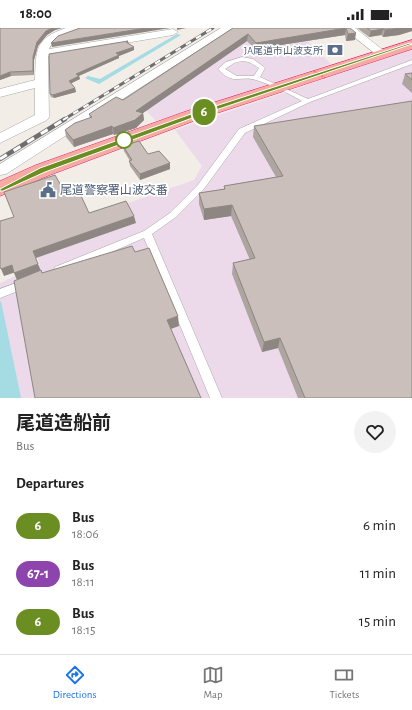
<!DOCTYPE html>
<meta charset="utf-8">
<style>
body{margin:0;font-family:"Alegreya Sans","Noto Sans JP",sans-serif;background:#f2f2f2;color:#222;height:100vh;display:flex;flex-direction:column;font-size:15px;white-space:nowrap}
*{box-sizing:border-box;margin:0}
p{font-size:13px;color:#767676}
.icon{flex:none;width:22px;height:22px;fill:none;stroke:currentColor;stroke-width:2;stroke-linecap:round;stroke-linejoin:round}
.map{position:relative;height:370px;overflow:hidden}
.side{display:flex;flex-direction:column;background:#fff;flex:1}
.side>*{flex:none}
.badge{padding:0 8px;border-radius:13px;font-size:14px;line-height:26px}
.map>.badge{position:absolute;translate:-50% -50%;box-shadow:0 0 0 2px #fff}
h2{padding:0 16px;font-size:15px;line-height:36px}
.round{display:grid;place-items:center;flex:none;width:42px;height:42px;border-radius:21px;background:#f2f2f2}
.head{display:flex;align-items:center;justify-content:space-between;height:68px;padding:0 16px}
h1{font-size:19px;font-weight:700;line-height:30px}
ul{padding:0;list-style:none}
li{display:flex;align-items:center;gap:12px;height:48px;padding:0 16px}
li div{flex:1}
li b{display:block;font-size:15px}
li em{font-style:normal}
li .badge{min-width:44px;font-weight:700;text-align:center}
.status{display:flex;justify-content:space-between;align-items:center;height:28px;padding:0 20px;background:#fff;direction:ltr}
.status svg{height:11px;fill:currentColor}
.tab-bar{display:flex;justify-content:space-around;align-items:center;height:56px;border-top:1px solid #e0e0e0;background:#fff;font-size:11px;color:#767676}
.tab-bar a{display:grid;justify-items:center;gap:2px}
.tab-bar .current{color:#1a73e8}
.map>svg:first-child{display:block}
.industrial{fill:#ecd9ea}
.water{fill:#a5dbe2}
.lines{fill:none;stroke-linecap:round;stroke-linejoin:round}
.service-casing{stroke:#a8a8a8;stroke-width:1}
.minor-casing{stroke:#a8a8a8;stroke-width:1}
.trunk-casing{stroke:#e91b76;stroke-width:1}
.service{fill:#fff;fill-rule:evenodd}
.minor{fill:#fff;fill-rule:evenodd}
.trunk{fill:#f6aba2;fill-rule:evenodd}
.rail-far1-casing{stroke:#6f6f6f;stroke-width:3}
.rail-casing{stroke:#6f6f6f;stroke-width:4.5}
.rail-far1{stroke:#fff;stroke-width:2;stroke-dasharray:6;stroke-linecap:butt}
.rail{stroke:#fff;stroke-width:3;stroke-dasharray:8;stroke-linecap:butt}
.path-bridge{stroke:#ff6c6b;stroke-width:2;stroke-dasharray:1.5 1.5;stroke-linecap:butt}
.wall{fill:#aea4a0}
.shaded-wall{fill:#8d8682}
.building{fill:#cabfba;stroke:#8d8682}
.line{fill:#6b8e23;stroke:#fff}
.stop-dot{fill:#fff;stroke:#6b8e23;stroke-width:2}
.labels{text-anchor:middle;stroke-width:3.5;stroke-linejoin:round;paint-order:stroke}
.far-service-label{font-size:10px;fill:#4e5e75;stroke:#fff;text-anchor:end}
.service-label{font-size:12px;fill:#4e5e75;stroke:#fff;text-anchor:start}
</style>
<div class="status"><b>18:00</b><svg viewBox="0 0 49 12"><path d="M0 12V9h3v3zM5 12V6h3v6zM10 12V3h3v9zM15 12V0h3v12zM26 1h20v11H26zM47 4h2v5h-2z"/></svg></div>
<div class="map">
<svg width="412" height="370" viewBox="0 0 412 370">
<rect width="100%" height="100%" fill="#f2ede7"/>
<path class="industrial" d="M 237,0 L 294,0 L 331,36 L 156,93 L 132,68 Z
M 412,21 L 412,370 L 0,370 L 0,255 L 40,237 L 31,209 L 194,152 L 202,138 L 175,102 Z"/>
<path class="water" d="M 177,6 L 181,7 L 99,56 L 85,50 L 88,48 L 100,51 Z
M 1,273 L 21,370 L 0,370 L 0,274 Z"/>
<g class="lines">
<defs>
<path id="service" d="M 242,29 L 253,31 L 264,39 L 265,40 L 260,49 L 308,71 L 412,32 L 412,36 L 310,74 L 245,105 L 203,162 L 176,189 L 152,206 L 222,370 L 210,370 L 144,210 L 63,245 L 59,246 L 55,245 L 54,242 L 55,239 L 144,203 L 170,185 L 197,158 L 239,101 L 302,73 C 288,65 272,57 256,52 C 240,47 233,58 218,41 L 226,34 ZM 242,33 L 249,34 L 259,40 L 254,48 L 237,48 L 225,41 L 234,35 Z
M 27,251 L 31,252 L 32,255 L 31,258 L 0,270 L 0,261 Z"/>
<path id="minor" d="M 66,0 L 82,0 L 81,2 C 69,6 54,9 49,21 L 173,1 L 178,4 L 173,7 L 48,28 L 49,89 L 47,92 L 0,115 L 0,105 L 35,87 L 35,60 L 0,69 L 0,61 L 35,52 C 36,22 35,10 66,0 Z
M 221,0 L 233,0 L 6,146 L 0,147 L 0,136 Z
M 343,0 L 355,0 L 388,26 L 386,28 L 378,28 Z"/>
<path id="trunk" d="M 412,12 L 412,21 L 199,91 L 50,147 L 0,168 L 0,153 L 36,137 L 187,83 Z"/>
</defs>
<use href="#service" class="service-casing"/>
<use href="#minor" class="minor-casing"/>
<use href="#trunk" class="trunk-casing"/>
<use href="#service" class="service"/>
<use href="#minor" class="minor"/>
<use href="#trunk" class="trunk"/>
<defs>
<path id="rail-far1" d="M 63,92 L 213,0"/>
<path id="rail" d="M 0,131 L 65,91"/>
</defs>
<use href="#rail-far1" class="rail-far1-casing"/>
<use href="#rail" class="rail-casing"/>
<use href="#rail-far1" class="rail-far1"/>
<use href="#rail" class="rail"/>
<path class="path-bridge" d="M 314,43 L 325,50"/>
</g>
<path class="wall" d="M 0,0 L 62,0 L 55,2 L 47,7 L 38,18 L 34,32 L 34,47 L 11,48 L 0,52 Z
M 233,0 L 350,0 L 355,12 L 346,13 L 345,7 L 255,21 L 247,13 L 143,85 L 144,92 L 136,100 L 114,107 L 113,106 L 74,119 L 66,109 L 65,102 L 90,90 L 89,86 L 123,72 Z
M 357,0 L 412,0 L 412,3 L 399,7 L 383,9 L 381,7 L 369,9 Z
M 128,13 L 129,16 L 134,22 L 119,28 L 119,30 L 79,48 L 80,51 L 71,55 L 75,60 L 76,64 L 54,70 L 51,69 L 50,66 Z
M 412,45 L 412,65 L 402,56 L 405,46 Z
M 254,98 L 412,370 L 298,370 L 278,320 L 262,324 L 232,246 L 233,235 L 250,232 L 231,188 L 204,192 L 199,176 L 199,165 L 224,161 L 224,158 L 276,149 L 253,109 Z
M 123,118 L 148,126 L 170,135 L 170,141 L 140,152 L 130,138 L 129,133 L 130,133 L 124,123 Z"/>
<path class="shaded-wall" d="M 52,0 L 62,0 L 55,2 L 47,7 L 38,18 L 34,32 L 34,47 L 33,43 L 33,29 L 37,14 L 46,3 Z
M 146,0 L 170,0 L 52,19 L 51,15 Z
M 177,0 L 186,0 L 177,2 Z
M 346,0 L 345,7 L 255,21 L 256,15 Z
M 401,0 L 412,0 L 412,3 L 399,7 L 383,9 L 385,2 Z
M 383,1 L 381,7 L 369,9 L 371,3 Z
M 356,5 L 355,12 L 346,13 L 348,6 Z
M 248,6 L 247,13 L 143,85 L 144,92 L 136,100 L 114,107 L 113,100 L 136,83 Z
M 134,19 L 134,22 L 119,28 L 119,30 L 76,49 L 76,46 L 116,25 Z
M 10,44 L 11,48 L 0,52 L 0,48 Z
M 79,48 L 80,51 L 70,56 L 69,53 Z
M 75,60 L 76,64 L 54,70 L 53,67 Z
M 112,98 L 113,106 L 74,119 L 73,112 Z
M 170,135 L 170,141 L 140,152 L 140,146 Z
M 232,177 L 231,188 L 204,192 L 204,181 Z
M 134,188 L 136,195 L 36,230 L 33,223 Z
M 38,236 L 41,243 L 17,252 L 14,245 Z
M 12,237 L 16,244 L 4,248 L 1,241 Z
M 178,288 L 179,298 L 168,302 L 167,292 Z
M 280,310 L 278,320 L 262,324 L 264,314 Z"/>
<path class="building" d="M 0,0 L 52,0 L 46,3 L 37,14 L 33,29 L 33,43 L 10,44 L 0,48 Z
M 80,0 L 146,0 L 51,15 L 58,8 Z
M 233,0 L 350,0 L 356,5 L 348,6 L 346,0 L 256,15 L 248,6 L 136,83 L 143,85 L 135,92 L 113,100 L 112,98 L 73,112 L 65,102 L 75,95 L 92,89 L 89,86 L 116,69 L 123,72 Z
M 367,0 L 401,0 L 385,2 L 383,1 L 371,3 Z
M 128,13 L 126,14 L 134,19 L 116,25 L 119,27 L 76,46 L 79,48 L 69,53 L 75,60 L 53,67 L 50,66 L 49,26 Z
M 412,45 L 412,52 L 405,46 Z
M 412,73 L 412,370 L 305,370 L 280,310 L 264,314 L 233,235 L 255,230 L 232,177 L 204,181 L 199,165 L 225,161 L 224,158 L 283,148 L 254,98 Z
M 139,113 L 148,126 L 159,123 L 170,135 L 140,146 L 129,133 L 132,132 L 123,118 Z
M 55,147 L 63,161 L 76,157 L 89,185 L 126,173 L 134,188 L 33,223 L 38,236 L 14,245 L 12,237 L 1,241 L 0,239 L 0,193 L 14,189 L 4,164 Z
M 132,218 L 135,224 L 149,220 L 178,288 L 167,292 L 201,370 L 35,370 L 14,253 L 41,242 L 42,245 Z"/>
<path class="line" d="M 410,15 L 412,16 L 195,89 L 45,144 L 3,163 L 0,163 L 0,161 L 40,140 L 191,86 Z"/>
<defs>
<symbol id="bank-bare" viewBox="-9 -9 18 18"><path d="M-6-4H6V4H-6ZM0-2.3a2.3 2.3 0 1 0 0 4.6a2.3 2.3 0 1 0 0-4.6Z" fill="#5c6f8a" stroke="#fff" stroke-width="2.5" paint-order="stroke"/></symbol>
<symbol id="civic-bare" viewBox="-9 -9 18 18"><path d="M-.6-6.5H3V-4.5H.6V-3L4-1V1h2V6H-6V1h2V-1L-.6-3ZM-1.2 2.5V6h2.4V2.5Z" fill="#5c6f8a" stroke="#fff" stroke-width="2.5" paint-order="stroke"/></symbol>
</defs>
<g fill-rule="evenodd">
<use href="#bank-bare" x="324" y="11" width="22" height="22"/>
<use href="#civic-bare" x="37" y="151" width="22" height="22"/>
</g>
<circle class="stop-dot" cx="124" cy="112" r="8"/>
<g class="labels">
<g class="far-service-label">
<text x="323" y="26">JA尾道市山波支所</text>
</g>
<g class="service-label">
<text x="60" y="166">尾道警察署山波交番</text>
</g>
</g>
</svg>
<b class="badge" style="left:204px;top:84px;background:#6b8e23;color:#fff">6</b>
</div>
<section class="side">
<div class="head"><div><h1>尾道造船前</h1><p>Bus</p></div><a class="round"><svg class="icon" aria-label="heart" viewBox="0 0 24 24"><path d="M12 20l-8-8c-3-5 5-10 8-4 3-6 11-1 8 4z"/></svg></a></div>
<h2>Departures</h2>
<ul>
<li><span class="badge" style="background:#6b8e23;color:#fff">6</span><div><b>Bus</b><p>18:06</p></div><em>6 min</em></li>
<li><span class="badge" style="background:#8e44ad;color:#fff">67-1</span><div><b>Bus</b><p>18:11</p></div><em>11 min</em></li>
<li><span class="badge" style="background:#6b8e23;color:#fff">6</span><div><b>Bus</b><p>18:15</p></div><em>15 min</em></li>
</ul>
</section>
<nav class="tab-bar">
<a class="current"><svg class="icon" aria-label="directions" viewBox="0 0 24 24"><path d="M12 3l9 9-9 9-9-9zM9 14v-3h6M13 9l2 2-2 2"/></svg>Directions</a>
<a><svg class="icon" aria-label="map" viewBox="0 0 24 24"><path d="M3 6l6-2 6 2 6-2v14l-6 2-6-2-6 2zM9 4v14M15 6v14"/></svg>Map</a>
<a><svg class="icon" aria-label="tickets" viewBox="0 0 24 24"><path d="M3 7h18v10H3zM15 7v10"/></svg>Tickets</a>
</nav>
